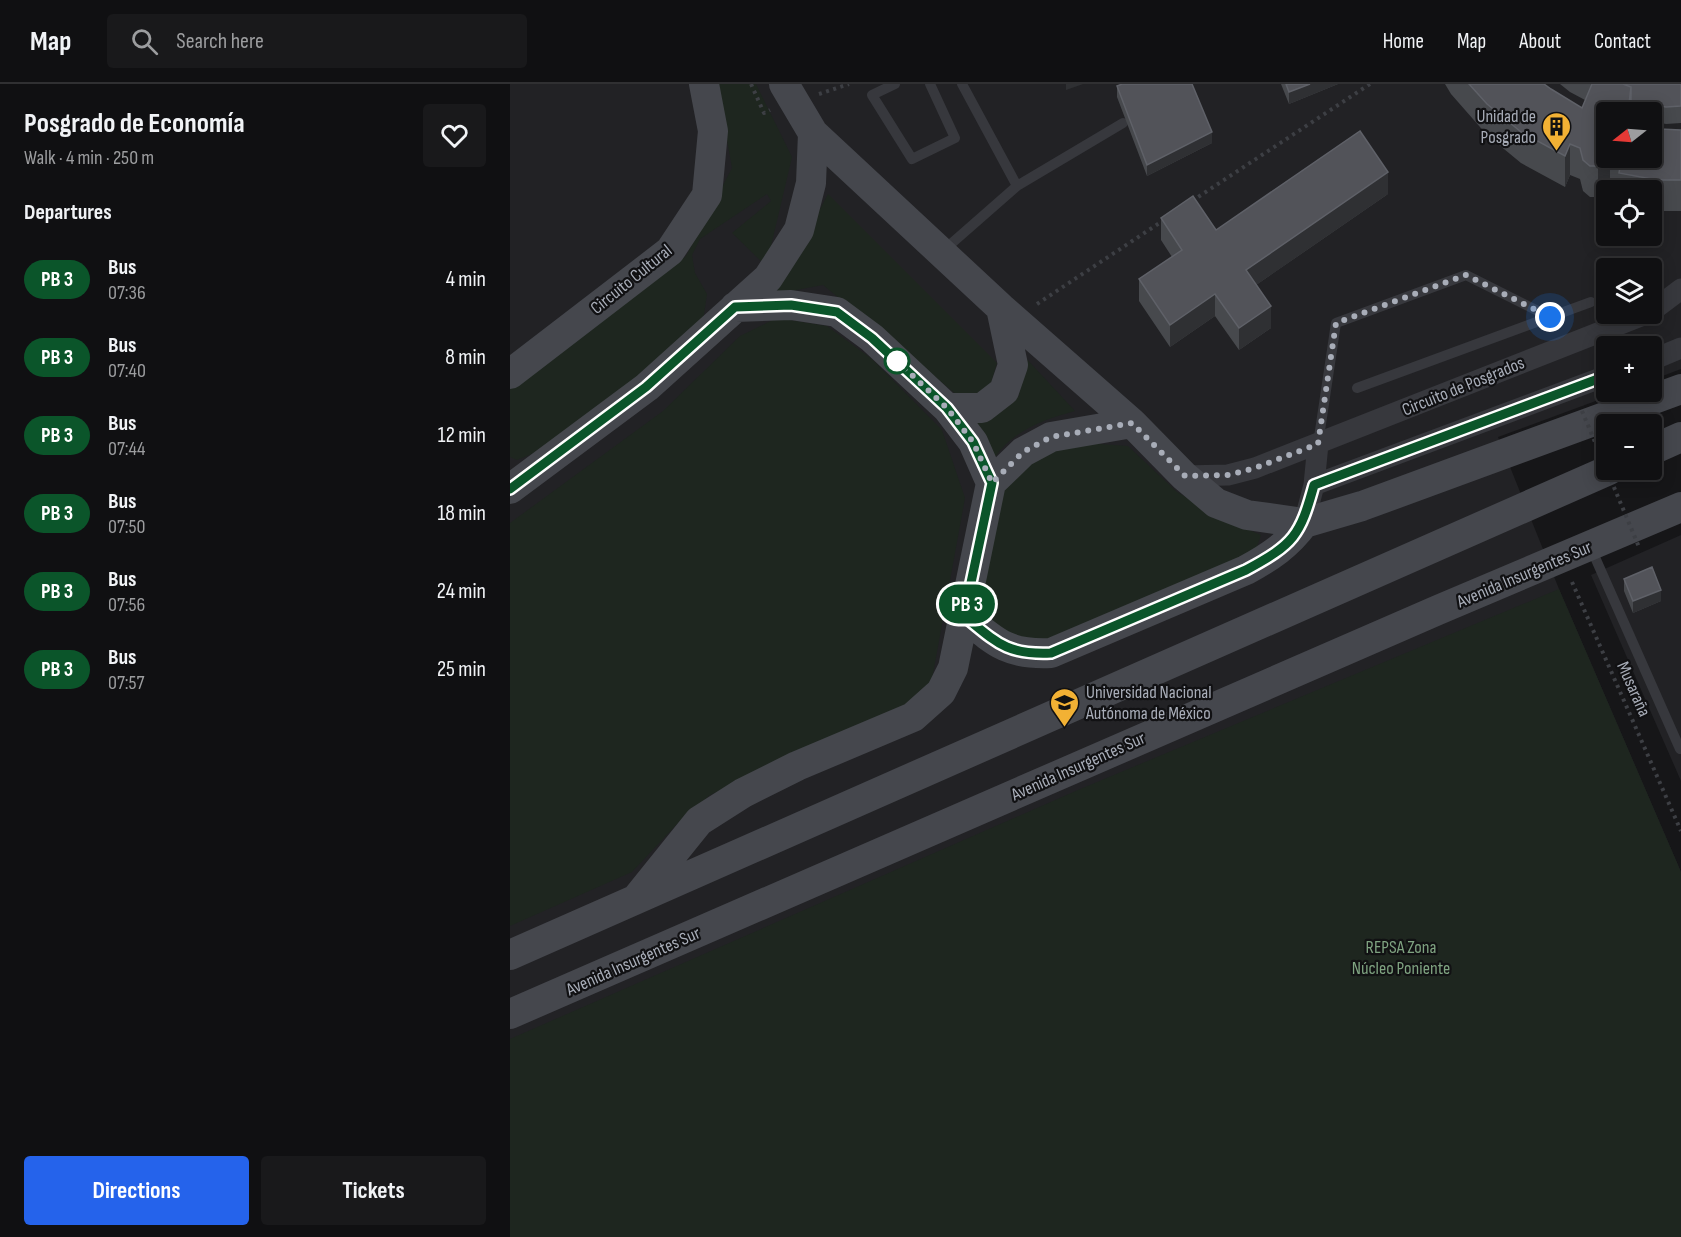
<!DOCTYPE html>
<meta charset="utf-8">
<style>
body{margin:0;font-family:"Sofia Sans Condensed",sans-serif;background:#19191b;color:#f1f3f6;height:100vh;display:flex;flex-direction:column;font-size:22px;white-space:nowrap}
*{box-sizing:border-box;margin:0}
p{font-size:20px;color:#9c9d9f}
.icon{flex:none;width:33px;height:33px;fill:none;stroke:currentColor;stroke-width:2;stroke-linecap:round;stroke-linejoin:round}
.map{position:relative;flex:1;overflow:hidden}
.side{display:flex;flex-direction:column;background:#101012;width:510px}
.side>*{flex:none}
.badge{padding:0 12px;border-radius:20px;font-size:21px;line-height:39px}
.needle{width:39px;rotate:253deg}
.tools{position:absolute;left:1086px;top:18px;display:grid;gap:12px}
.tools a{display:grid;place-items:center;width:66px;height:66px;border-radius:6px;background:#101012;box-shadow:0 3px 15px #0003,0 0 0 2px #303032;font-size:30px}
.you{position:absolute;width:30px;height:30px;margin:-15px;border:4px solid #fff;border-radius:50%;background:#1a73e8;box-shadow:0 0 0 9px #1a73e833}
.map>.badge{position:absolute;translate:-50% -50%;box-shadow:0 0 0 3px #fff}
h2{padding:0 24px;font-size:22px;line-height:54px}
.round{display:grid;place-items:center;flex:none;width:63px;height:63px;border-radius:6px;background:#19191b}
.head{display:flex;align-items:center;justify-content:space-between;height:102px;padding:0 24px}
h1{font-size:28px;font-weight:700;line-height:45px}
.action{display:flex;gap:12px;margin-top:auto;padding:12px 24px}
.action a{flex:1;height:69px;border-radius:6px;background:#2563eb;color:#fff;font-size:24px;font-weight:700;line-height:69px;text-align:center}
.action a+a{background:#19191b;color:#f1f3f6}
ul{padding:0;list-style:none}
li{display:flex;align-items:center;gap:18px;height:78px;padding:0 24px}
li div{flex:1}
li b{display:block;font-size:22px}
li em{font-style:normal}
li .badge{min-width:66px;font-weight:700;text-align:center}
header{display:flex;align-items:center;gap:36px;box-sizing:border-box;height:84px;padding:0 30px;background:#101012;border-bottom:2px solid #303032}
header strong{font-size:28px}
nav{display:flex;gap:33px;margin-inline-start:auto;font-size:21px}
.search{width:420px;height:54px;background:#19191b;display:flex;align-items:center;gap:15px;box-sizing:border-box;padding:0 21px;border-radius:6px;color:#9c9d9f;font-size:22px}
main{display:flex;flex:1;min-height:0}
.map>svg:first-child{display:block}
.built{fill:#222225;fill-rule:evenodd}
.green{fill:#1e261f}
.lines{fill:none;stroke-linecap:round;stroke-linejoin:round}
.path{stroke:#3d3f44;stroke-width:4;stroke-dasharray:3 4.5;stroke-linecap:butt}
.lane{stroke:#37383d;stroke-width:10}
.street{stroke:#37383d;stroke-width:21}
.secondary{stroke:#45474d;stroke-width:30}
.path-bridge{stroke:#3d3f44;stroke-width:4;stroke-dasharray:3 4.5;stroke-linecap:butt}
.wall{fill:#47494d}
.shaded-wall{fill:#2f3033}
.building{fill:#525359;stroke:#5f6168;stroke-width:1.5}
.line-casing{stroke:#fff;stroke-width:14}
.line{stroke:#0b552a;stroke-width:9}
.walk{stroke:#a8adb8;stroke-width:6;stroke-dasharray:0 10.8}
.stop-dot{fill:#fff;stroke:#0b552a;stroke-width:3}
.labels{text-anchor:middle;stroke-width:4.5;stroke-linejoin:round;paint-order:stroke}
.poi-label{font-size:18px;fill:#a8adb8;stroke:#111113;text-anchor:end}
.street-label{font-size:18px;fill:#a8adb8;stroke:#111113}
.park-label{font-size:18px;fill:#7fa381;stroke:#111113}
</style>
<header>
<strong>Map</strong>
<div class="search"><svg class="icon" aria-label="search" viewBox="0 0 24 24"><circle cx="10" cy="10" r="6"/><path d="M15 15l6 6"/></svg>Search here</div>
<nav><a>Home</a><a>Map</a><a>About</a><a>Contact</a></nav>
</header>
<main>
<section class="side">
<div class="head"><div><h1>Posgrado de Economía</h1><p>Walk · 4 min · 250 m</p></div><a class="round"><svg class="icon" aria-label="heart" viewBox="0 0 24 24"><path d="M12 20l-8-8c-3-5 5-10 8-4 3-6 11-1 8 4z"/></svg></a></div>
<h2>Departures</h2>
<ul>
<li><span class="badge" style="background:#0b552a;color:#fff">PB 3</span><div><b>Bus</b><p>07:36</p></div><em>4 min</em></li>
<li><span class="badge" style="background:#0b552a;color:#fff">PB 3</span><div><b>Bus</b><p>07:40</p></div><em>8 min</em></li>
<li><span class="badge" style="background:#0b552a;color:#fff">PB 3</span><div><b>Bus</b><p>07:44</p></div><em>12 min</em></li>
<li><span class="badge" style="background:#0b552a;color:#fff">PB 3</span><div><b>Bus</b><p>07:50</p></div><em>18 min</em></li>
<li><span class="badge" style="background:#0b552a;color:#fff">PB 3</span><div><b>Bus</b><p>07:56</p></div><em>24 min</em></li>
<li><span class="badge" style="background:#0b552a;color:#fff">PB 3</span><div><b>Bus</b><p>07:57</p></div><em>25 min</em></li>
</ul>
<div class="action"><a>Directions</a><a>Tickets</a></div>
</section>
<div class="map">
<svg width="1171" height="1153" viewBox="0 0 1171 1153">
<rect width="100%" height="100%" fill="#161618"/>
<path class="built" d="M 0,0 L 1171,0 L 1171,285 L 1142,296 L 1142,262 L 1096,262 L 1096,308 L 1110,308 L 988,353 L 1049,505 L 1171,788 L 1171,1153 L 0,1153 ZM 1096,28 L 1142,28 L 1142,74 L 1096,74 ZM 1096,106 L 1142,106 L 1142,152 L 1096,152 ZM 1096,184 L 1142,184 L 1142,230 L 1096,230 Z
M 1171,451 L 1171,697 L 1081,491 Z"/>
<path class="green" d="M 207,0 L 246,0 L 282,73 L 258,175 L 253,179 L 222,149 L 261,117 L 257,110 L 190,155 L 182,171 L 185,189 L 197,210 L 193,238 L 44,361 L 7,376 L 0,373 L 0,301 L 176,172 L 222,84 Z
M 318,110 L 487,279 L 479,306 L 452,315 L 313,201 L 265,210 Z
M 267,234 L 317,242 L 362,275 L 432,346 L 455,414 L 421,601 L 375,637 L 200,711 L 168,739 L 122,788 L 0,842 L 0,439 L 153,327 L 230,252 Z
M 513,271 L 565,327 C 535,335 504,346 485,373 L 460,334 L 481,328 L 509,312 Z
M 561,358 L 618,362 L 667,408 L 716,436 L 751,451 L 745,468 L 545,558 L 518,556 L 482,542 L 466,520 L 485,412 L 519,380 Z
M 1049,505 L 1171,788 L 1171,1153 L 0,1153 L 0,955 L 568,706 Z"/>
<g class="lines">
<path class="path" d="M 241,0 L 254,29 L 260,26
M 309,10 L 339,0
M 682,117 L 860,0
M 527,220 L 654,136
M 1062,498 L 1171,747"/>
<path class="lane" d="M 385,0 L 362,11 L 402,75 L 445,54 L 420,0
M 507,102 L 613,39
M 434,166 L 507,102 L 452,0
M 1040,233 L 1081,218
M 808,360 L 826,239 L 956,191 L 1040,233 L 847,304
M 1080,462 L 1170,665"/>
<path class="street" d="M 1142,227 L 1171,205
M 1142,276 L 1171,264
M 674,392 L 718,391 L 745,384 L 1136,230
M 804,401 L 1096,292
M 794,439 L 804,401 L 808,360"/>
<path class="secondary" d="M 303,49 L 491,224 L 622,339 L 674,392 L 706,419 L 737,431 L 794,439 L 852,422 L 1171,305
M 0,290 L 160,167 L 197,111 L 203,47 L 194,0
M 437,324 L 472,324 L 494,307 L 503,281 L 491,224
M 1142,366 L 1171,353
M 481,399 L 513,368 L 541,353 L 622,339
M 0,405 L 137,303 L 258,194 L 289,146 L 301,99 L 303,49 L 274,0
M 454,532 C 486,559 498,571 541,569 L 736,486 C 760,473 778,461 794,439
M 127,814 L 189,737 L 233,709 L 287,682 L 403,633 L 431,608 L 443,584 L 481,399 L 463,358 L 437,324 L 362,254 L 327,228 L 281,221 L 225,223
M 0,871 L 1099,386
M 0,930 L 928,526 L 1171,423"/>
<path class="path-bridge" d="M 1072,327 L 1129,463"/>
</g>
<path class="wall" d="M 771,0 L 828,0 L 779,20 Z
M 935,0 L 1034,0 L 1041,5 L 1072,24 L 1075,16 L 1060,8 L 1050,0 L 1171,0 L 1171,39 L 1156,40 L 1142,37 L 1142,28 L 1096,28 L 1096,74 L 1142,74 L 1150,45 L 1171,46 L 1171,127 L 1147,127 L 1142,126 L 1142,106 L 1108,106 L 1100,104 L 1088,113 L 1080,113 L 1073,107 L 1070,95 L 1060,91 L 1055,103 L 1011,79 L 977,51 L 941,10 Z
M 607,2 L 702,59 L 637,92 L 607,13 Z
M 878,110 L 746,201 L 761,244 L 729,266 L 705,232 L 660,263 L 629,217 L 629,195 L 662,173 L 651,156 L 651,134 L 706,146 Z
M 1114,495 L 1151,517 L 1123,529 L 1114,507 Z"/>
<path class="shaded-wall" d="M 556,0 L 573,0 L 556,6 Z
M 800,0 L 828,0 L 779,20 L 779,8 Z
M 1121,3 L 1121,28 L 1118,28 Z
M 702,48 L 702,59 L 637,92 L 637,81 Z
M 1060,60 L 1060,91 L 1055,103 L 1055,72 Z
M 1099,74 L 1100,74 L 1100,104 L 1088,113 L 1088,82 Z
M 878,88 L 878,110 L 736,208 L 736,186 Z
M 705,210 L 705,232 L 660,263 L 660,241 Z
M 761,222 L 761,244 L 729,266 L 729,244 Z
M 1151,506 L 1151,517 L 1123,529 L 1123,517 Z"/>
<path class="building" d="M 612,0 L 682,0 L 702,48 L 637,81 L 607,2 Z
M 776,0 L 800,0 L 779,8 Z
M 959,0 L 1034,0 L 1041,5 L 1072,24 L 1082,0 L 1113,0 L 1121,3 L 1118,28 L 1096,28 L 1096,74 L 1099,74 L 1088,82 L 1080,82 L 1073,76 L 1070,64 L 1060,60 L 1055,72 L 1011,48 L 977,20 Z
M 1113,0 L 1171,0 L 1171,22 L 1156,23 L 1121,17 L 1121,3 Z
M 1142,44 L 1150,45 L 1171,46 L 1171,96 L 1147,96 L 1109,89 L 1111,77 L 1102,74 L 1142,74 Z
M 850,47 L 878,88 L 736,186 L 761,222 L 729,244 L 705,210 L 660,241 L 629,195 L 672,166 L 651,134 L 683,112 L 706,146 Z
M 1142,483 L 1151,506 L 1123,517 L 1114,495 Z"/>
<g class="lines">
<defs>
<path id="line" d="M 0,405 L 136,303 L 225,223 L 281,221 L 327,228 L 362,254 L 437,324 L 463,358 L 482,399 L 454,532 C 487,559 497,571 541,569 L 736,486 C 784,460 790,452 804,401 L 1096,292"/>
</defs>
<use href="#line" class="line-casing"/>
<use href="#line" class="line"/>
<path class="walk" d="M 387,277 L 437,324 L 463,358 L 482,399 L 513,368 L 541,353 L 622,339 L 675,392 L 718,391 L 745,384 L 808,360 L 826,239 L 956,191 L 1040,233"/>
</g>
<defs>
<symbol id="building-pin" viewBox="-11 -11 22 30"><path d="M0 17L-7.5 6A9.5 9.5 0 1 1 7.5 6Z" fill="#f2b134" stroke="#111113"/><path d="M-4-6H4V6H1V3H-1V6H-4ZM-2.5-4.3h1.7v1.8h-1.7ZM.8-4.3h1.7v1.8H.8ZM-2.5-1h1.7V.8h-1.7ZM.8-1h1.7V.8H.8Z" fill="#111"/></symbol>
<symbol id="university-pin" viewBox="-11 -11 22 30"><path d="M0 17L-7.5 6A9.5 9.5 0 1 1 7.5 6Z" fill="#f2b134" stroke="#111113"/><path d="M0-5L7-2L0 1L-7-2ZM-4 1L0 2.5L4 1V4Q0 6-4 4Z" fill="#111"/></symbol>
</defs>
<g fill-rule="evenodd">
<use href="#building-pin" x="1030" y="26" width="33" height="45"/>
<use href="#university-pin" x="538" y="602" width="33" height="45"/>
</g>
<circle class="stop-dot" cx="387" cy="277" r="12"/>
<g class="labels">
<g class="poi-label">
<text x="1026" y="38">Unidad de<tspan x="1026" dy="21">Posgrado</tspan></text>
<text x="576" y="614" text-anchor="start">Universidad Nacional<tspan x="576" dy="21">Autónoma de México</tspan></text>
</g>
<g class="street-label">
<text transform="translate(121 195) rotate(-39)" y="6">Circuito Cultural</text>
<text transform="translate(953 302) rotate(-22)" y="6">Circuito de Posgrados</text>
<text transform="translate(1014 490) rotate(-23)" y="6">Avenida Insurgentes Sur</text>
<text transform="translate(1124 605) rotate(66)" y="6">Musaraña</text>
<text transform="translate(568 682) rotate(-24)" y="6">Avenida Insurgentes Sur</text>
<text transform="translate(123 877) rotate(-24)" y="6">Avenida Insurgentes Sur</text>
</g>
<g class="park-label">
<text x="891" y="869">REPSA Zona<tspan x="891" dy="21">Núcleo Poniente</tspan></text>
</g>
</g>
</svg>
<div class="tools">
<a><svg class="needle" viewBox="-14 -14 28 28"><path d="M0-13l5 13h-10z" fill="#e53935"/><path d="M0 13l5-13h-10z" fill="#9c9d9f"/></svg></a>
<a><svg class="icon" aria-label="locate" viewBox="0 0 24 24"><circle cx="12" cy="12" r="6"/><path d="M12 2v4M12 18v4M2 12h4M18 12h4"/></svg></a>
<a><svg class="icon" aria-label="layers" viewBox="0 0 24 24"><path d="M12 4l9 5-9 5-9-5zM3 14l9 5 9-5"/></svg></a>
<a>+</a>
<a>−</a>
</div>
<div class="you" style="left:1040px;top:233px"></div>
<b class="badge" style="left:457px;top:520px;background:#0b552a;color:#fff">PB 3</b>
</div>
</main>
